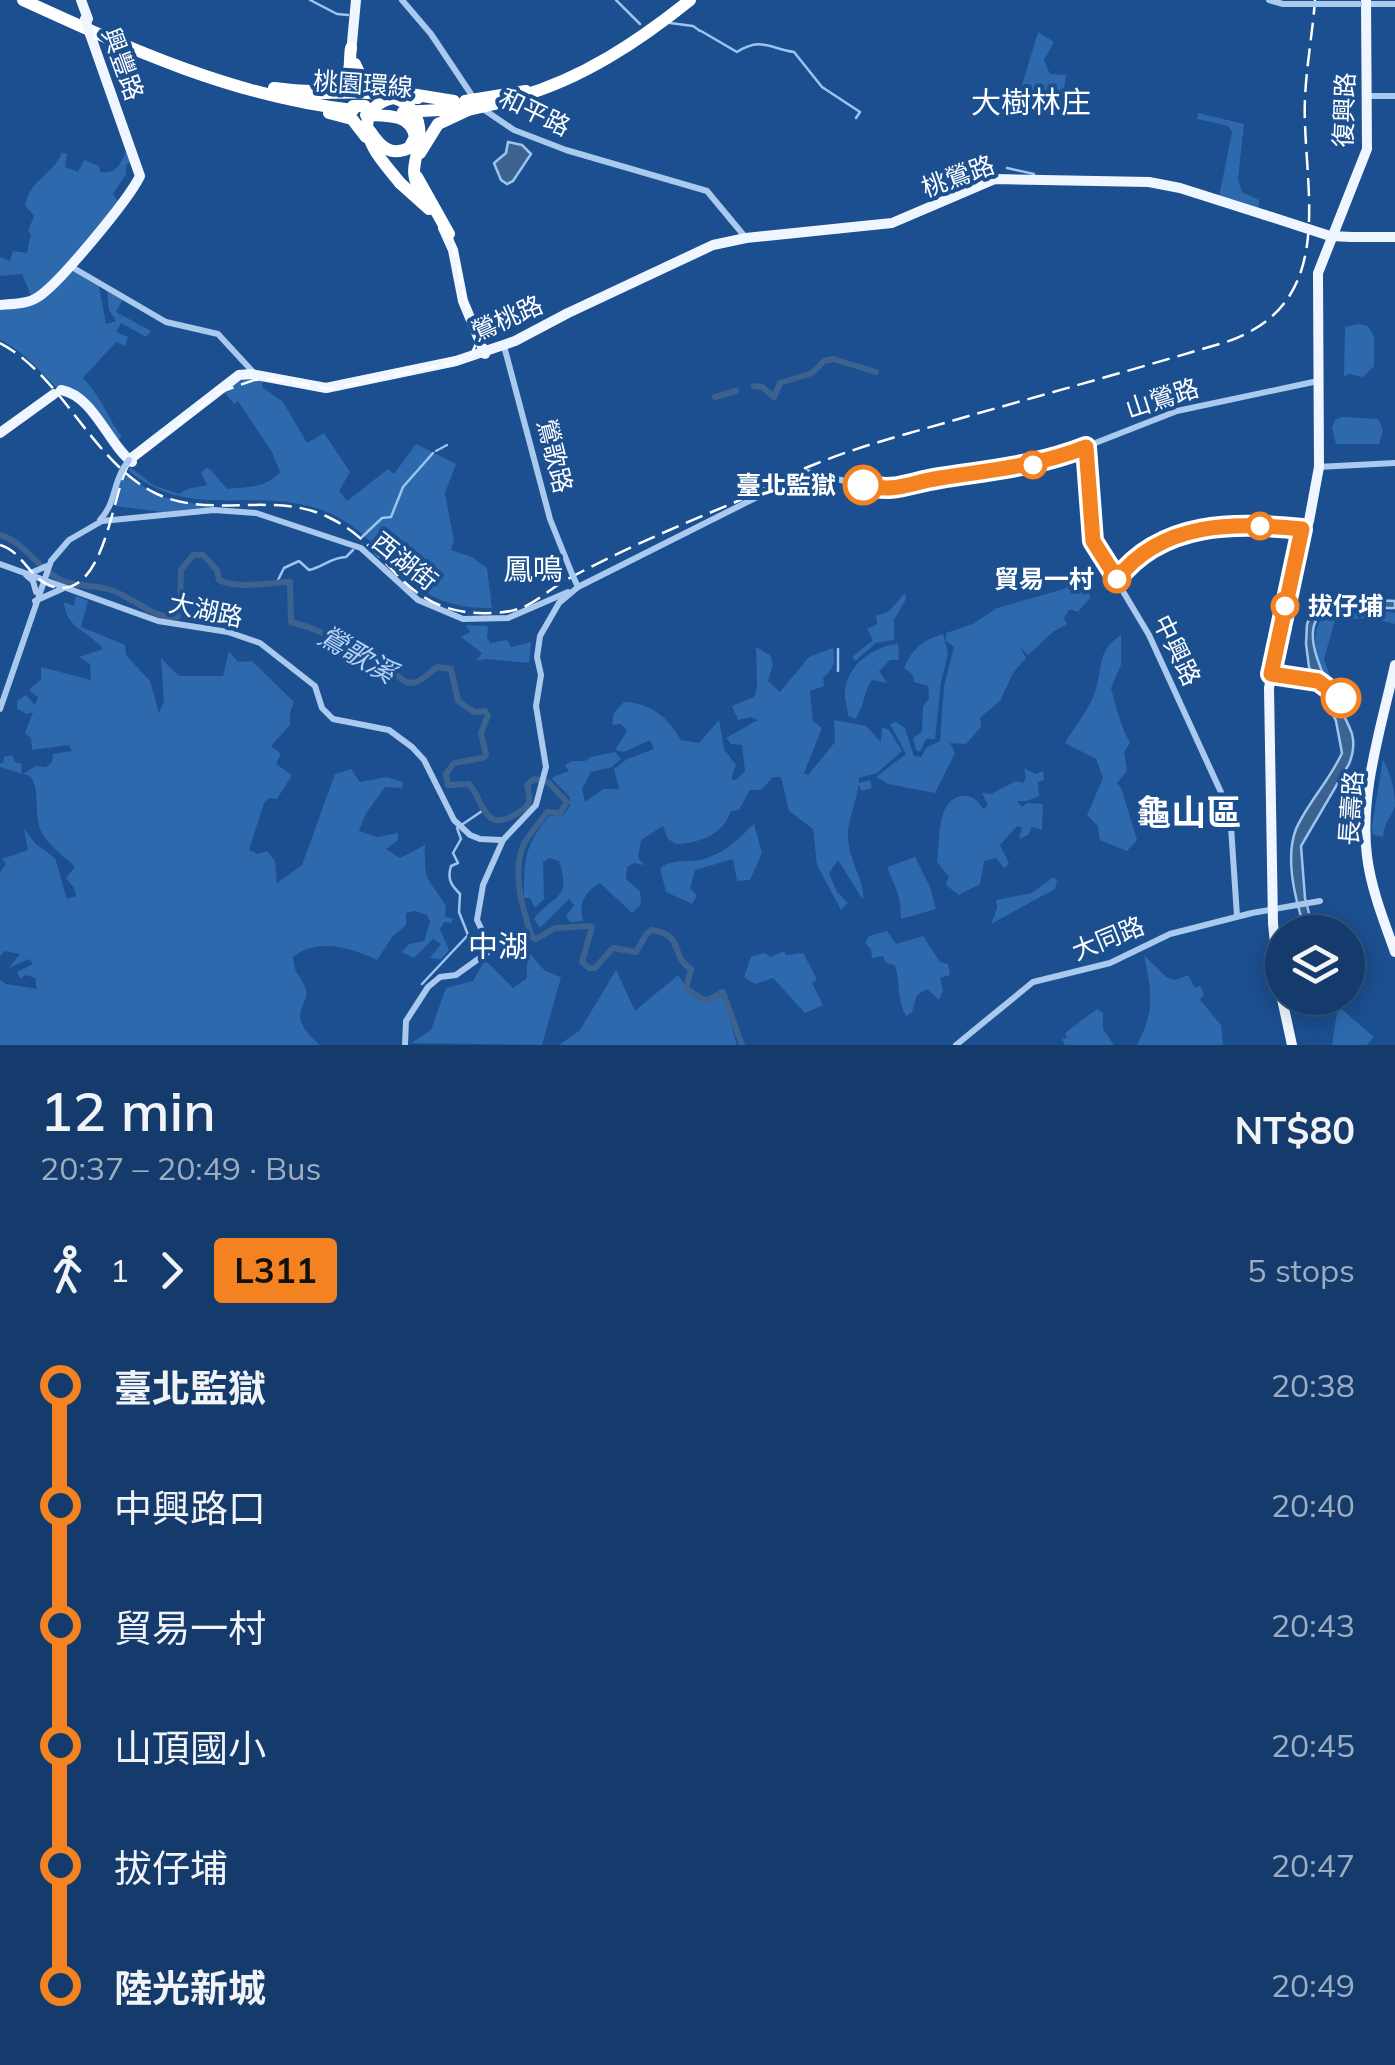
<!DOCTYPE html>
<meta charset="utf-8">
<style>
body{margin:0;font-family:Mulish,"Noto Sans TC",sans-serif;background:#214673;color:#f1f3f6;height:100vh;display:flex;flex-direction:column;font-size:38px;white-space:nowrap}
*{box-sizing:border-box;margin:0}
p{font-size:32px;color:#9dadc1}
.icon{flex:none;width:55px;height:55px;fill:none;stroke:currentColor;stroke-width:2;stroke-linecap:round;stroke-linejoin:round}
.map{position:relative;height:1045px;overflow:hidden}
.side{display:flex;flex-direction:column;background:#143b6b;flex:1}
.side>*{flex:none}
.badge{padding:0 20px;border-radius:8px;font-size:35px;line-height:65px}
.fabs{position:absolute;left:1265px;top:915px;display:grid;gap:20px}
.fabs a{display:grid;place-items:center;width:100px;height:100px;border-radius:50%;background:#143b6b;box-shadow:0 5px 25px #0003,0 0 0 2px #33557e;font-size:50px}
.map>.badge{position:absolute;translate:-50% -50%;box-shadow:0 0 0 5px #fff}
.legs{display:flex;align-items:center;gap:15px;height:110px;padding:0 40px;font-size:32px}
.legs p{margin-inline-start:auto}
.headline{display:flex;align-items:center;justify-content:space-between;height:170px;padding:0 40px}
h1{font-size:55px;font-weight:600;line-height:75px}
ul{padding:0 40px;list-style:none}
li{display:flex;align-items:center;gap:35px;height:120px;font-size:38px}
li i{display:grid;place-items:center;width:15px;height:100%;margin:0 12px;background:currentColor}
li i::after{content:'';width:25px;height:25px;margin:-12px;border:8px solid;border-radius:50%;background:#143b6b}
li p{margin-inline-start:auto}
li:first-child i{background:linear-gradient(#0000 50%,currentColor 0)}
li:last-child i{background:linear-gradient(currentColor 50%,#0000 0)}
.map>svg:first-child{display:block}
.green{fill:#2e69ad}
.water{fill:#3c6290;stroke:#9cc4f0;stroke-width:2.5}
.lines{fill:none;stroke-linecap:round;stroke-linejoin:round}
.stream{stroke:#9cc4f0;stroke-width:2.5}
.river{stroke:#3c6290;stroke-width:6}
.minor{stroke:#a9c9ee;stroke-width:6}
.major{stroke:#f0f6ff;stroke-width:10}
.highway{stroke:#fff;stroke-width:12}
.rail{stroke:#fff;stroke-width:2.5;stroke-dasharray:18 8;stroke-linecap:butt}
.minor-bridge{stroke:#a9c9ee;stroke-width:6}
.major-bridge{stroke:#f0f6ff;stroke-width:10}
.highway-bridge{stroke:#fff;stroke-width:12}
.line-1-casing{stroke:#fff;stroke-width:22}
.line-1{stroke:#f58220;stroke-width:15}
.stop-1-dot{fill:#fff;stroke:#f58220;stroke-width:5}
.labels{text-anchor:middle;stroke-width:8;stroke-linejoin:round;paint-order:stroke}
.street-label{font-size:25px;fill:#fff;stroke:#1b4f8f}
.stop-label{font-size:25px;font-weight:bold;fill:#fff;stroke:#1b4f8f;text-anchor:end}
.water-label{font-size:28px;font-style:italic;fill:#b5d3f5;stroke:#1b4f8f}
.quarter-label{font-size:30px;fill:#fff;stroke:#1b4f8f}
.district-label{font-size:35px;font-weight:bold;fill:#fff;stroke:#1b4f8f}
</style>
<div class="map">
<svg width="1395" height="1045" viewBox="0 0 1395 1045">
<rect width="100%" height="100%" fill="#1b4f8f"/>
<path class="green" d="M 1038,32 L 1054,42 L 1044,60 L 1050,74 L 1066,75 L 1062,103 L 1020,92 Z
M 1198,113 L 1244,124 L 1238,179 L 1242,192 L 1259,200 L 1259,209 L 1219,197 L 1232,132 L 1228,126 L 1197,119 Z
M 127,149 L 133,160 L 126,165 L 126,174 L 113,194 L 119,203 L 43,291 L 32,298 L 22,274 L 0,276 L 0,257 L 10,261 L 13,251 L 27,253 L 31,234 L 28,231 L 34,216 L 25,205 C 32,177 51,177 62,153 L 67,154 L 65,167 L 78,172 L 84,160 L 99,166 L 100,172 C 117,175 120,164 127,149 Z
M 71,270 L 99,286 L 106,324 L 116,321 L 109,310 L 107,291 L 123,299 L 116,312 L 151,331 L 146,337 L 121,323 L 116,332 L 128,337 L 125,346 L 116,342 L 83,378 C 101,396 107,417 122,437 L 115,442 C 98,415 85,411 62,392 C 40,374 27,352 0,340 L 0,307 L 28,304 Z
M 1358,324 L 1368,326 L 1374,337 L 1374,366 L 1363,377 L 1349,374 L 1344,377 L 1345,327 Z
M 245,378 L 263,380 L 262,387 L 283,402 L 307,443 L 324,433 L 350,472 L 339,491 L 347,501 L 388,469 L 394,474 L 416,444 L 456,464 L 445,493 L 454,541 L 451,550 L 472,557 L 487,568 L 492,608 C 396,611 392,533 319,509 C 252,486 189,522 128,470 L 130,467 L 153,485 L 179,494 L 187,489 L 207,485 L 201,473 L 206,468 L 211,470 L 227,489 C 247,487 267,488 280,472 L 272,452 L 238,401 L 234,404 L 224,392 Z
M 1342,417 L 1378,419 L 1383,430 L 1379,444 L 1336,444 L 1332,427 L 1335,420 Z
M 125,473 L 157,496 L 217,508 L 162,512 L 115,506 L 118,483 Z
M 1077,580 L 1090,585 L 1090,598 L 1078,612 L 1070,609 L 1064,618 L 1067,624 L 1054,631 L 1028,655 L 1020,647 L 1026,658 L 1013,673 L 1000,701 L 980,718 L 981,727 L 966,744 L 950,743 L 955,753 L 935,793 L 888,784 L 876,777 L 906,754 L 890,724 L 896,722 L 905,728 L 914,756 L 921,757 L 927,747 L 940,741 L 944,686 L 954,647 L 946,641 L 946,633 L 973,624 L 997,608 L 1064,589 Z
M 905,593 L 906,599 L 894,620 L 894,640 L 876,643 L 855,661 L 852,657 L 873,640 L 867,629 L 877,624 L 876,616 L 889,611 Z
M 76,596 L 88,601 L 81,627 L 125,645 L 126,655 L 150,681 L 159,713 L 164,701 L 161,658 L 179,676 L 223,676 L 229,651 L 238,662 L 252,661 L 294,702 L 290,713 L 290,725 L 271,746 L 281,754 L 276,764 L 292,775 L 277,799 L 269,798 L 264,803 L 249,850 L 258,854 L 267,851 L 275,861 L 277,883 L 302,865 L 335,774 L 351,769 L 360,782 L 387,777 L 403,782 L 402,788 L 385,787 L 366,813 L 359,831 L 377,837 L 398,833 L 398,840 L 386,849 L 400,858 L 425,845 C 424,885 428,876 446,906 L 445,916 L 453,919 L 451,923 L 444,922 L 440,929 L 449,950 L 441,959 L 430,958 L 441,944 L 433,939 L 414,958 L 402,952 L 409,944 L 424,941 L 430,922 L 427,915 L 415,911 L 406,913 L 406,925 L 393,936 L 377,960 C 352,948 317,937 293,957 C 295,976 299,973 305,987 C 313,1006 281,1012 320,1045 L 0,1045 L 0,980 L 6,984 L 37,989 L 35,978 L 26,975 L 20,979 L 17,972 L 33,964 L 29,959 L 9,968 L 20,954 L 4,951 L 0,957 L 0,872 L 6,864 L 2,859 L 28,850 L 24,829 L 36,844 L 55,858 L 67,899 L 76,896 L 74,888 L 66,878 L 75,867 C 64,856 47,844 41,831 C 33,814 41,791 30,776 L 0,767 L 0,763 L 3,763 L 4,757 L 12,755 L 15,762 L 22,764 L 21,775 L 36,766 L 46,767 L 52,762 L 53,754 L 72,751 L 69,745 L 32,750 L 31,738 L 25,733 L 33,712 L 27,714 L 17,709 L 17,701 L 26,695 L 35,705 L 38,697 L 29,690 L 41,679 L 41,667 L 91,680 L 90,664 L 79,657 L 103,649 C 88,630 66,629 64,602 L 74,606 Z
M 1351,607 L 1395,613 L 1395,624 L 1370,618 L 1335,620 L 1324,659 L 1334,686 L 1327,684 C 1318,661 1305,630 1329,611 Z
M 466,625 L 488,626 L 487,637 L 490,643 L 507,640 L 511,647 L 531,642 L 529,663 L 485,659 L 476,661 L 482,653 L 461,637 L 470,632 Z
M 943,634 L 948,653 L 941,683 L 935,739 L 926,739 L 920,752 L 916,750 L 913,738 L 922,732 L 923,707 L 929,698 L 928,686 L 914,682 L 913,675 L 904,668 C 913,648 921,641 943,634 Z
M 1121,635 L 1121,665 L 1111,688 C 1116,706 1121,728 1130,743 L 1124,752 L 1127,771 L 1117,783 L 1122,790 L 1137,840 L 1127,851 L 1100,840 L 1098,826 L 1087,815 L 1103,778 L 1096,759 L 1065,743 C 1074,727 1089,710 1095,692 C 1104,666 1095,653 1121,635 Z
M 898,644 L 899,660 L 890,660 L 879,671 L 887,683 L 872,680 C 863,693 865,705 855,719 L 848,716 C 848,708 844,698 845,691 C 848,664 874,646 898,644 Z
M 756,647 L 770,655 L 773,664 L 768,681 L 780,692 L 809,657 L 833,648 C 836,662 834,668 823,678 L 824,686 L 810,691 L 813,721 L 822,728 L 804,773 L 808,775 L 835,742 L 834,720 L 866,726 L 881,742 L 882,727 L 889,730 L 902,751 L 877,773 L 859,778 L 859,783 L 870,780 L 872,788 L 862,791 L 858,785 C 857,802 848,817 848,835 C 847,858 866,883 863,900 L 838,860 L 829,873 L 837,892 L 848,903 L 841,910 L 817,865 L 813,829 L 789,811 L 781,777 L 773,777 L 761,790 L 750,790 L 739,810 L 731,811 C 723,835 699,843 676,844 L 668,839 L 663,826 L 641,840 L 638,857 L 644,865 L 634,863 L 627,867 L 626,879 L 640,891 L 641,904 L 632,913 L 600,883 C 585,892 578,903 583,921 L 570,922 L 566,916 L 574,905 L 569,899 L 540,928 L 534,919 C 554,893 572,901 559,861 L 549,858 L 543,862 L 544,899 L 535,908 L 530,898 L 524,898 C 524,860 524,846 549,816 L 564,815 L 570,805 L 570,797 L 551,778 L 569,771 L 565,765 L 572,761 L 585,761 L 591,757 L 615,752 L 621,759 L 612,767 L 591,772 L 582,789 L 585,802 L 603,789 L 619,789 L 614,769 L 627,759 L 654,749 L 650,740 L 624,752 L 615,750 L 627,731 L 621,724 L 612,725 L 614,713 L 624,702 C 652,703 668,718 681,740 L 699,743 L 719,720 L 724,749 L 736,765 L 731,779 L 735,780 L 745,771 L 742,745 L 731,744 L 726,738 L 758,720 L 750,717 L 738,720 L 732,706 L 754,697 L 757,687 Z
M 1383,759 C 1390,773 1395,789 1395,806 C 1391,817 1384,823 1383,837 L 1373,835 L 1372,826 Z
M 1024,768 L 1035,774 L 1043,771 L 1044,780 L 1038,782 L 1039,796 L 1027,801 L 1017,801 L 1022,807 L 1027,803 L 1043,804 L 1042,830 L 1032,827 L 1028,835 L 1019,839 L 1022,828 L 1017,826 L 1000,845 L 1009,863 L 1004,868 L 996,858 L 984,861 L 980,884 L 959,895 L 946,885 L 949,877 L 937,862 C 941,843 935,797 964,796 C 973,795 979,802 983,809 L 988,805 L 982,793 L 991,794 L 1016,781 L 1023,783 L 1026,777 Z
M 754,824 L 762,853 L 750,880 L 737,881 L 733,859 L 695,870 L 690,888 L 697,896 L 692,904 L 666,892 L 660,868 C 675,857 690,864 707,858 C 726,852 740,837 754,824 Z
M 915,857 L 930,887 L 936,909 L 901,919 C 901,893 896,890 887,867 Z
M 1053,877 L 1057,880 L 1055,889 L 991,924 L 997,908 L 996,900 L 1032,893 Z
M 887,931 L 896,944 L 923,936 L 940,962 L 948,964 L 950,975 L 940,978 L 943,990 L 939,1000 L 927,989 L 917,995 L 912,1012 L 906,1016 C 897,1001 900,982 895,965 L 886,963 L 883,956 L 872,958 L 871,949 L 865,943 L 869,936 Z
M 527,950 L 545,971 L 561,977 L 542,1045 L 411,1043 L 431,1030 L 446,988 L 473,981 L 485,960 L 513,988 L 527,978 Z
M 784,951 L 786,955 L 803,953 L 817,979 L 812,983 L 823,1005 L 805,1013 L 773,978 L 755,984 L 744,977 L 751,957 L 764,953 L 771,957 Z
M 1144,955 L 1166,977 L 1175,980 L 1188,975 L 1195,988 L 1200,986 L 1204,994 L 1200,1000 L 1221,1025 L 1223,1045 L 1137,1045 C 1155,1010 1152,993 1144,955 Z
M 616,970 L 635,1011 L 678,975 L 693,997 L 705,1003 L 723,996 L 737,1045 L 559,1045 L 580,1030 Z
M 1338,1006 L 1374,1037 L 1367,1045 L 1332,1045 Z
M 1097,1009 L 1103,1013 L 1103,1029 L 1114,1045 L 1065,1045 L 1062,1039 L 1067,1038 L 1065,1033 Z"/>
<path class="water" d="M 508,142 L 522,145 L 531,154 L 513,181 L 507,184 L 501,180 L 494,163 L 506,153 Z
M 1348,599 L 1395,601 L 1395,608 C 1377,609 1358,603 1340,606 C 1276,617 1344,706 1352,734 C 1355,745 1353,754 1349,764 L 1301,846 L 1305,898 L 1314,932 L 1306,932 C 1296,903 1284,860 1296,829 C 1308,802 1330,780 1342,753 L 1336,721 L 1309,667 L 1306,644 L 1307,624 L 1313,610 L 1323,603 Z"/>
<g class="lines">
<path class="stream" d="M 310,0 L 337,14 L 348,15
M 616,0 L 640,24
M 670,23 L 693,26 L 700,31
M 701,31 L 737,52 C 761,37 769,48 794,52 L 822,87 L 860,112 L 856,118
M 1007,168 L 1034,174
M 436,451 L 447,445
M 362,537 L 382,518 L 391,517 L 403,487 L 433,453
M 277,582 L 284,568 L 299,561 L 309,570 C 323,567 332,557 346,557 L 353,550
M 838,671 L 838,649
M 422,984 L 468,935 L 459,912 L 460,894 C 451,885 447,879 451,866 L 458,863 L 453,853 L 461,839 L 457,828 L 485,809"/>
<path class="river" d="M 754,386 L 762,387 L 774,397 L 780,383 L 812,373 L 824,361 L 833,359 L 876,372
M 715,397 L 736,391
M 0,535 C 24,542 36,566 57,578 C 75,588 93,584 111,590 C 132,597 155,620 177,617 L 180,612 L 181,570 L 193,555 L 203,555 L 217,570 L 219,580 C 239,590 269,582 290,582 L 291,622 C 316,628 363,650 385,665 C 393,670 402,683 411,683 C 420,684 430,671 438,667 L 451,669 L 458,701 L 474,712 L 485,711 L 488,715 L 481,733 L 486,755 L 483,758 L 454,763 L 446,774 L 448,785 L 469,784 C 478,793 482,814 493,819 C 502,824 526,811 529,802 C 530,799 528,788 527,785 L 534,779 L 548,782 L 567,802 L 560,813 L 547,812 C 540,823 529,833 524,844 C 511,871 523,911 532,937 L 536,939 L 555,928 L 589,926 L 592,927 L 582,962 L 589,968 L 595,968 L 613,948 L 636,952 L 647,933 L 652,930 C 686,936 669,955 691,969 L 686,989 L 706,1001 L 723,992 L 742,1045"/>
<path class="minor" d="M 402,0 L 431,34 L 475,100
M 1365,4 L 1395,4
M 1367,96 L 1395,96
M 483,109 L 514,130 L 566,150 L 707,191 L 746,238
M 70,266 L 166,322 L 218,334 L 254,373
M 504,346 L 550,519 L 572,574
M 1086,447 L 1093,541 L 1149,635 L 1230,812 L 1237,916
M 1317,467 L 1395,463
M 0,564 L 158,621 L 228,632 L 260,643 L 315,686 L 322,708 L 333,719 L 389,730 L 412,747 L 424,760 L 454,820 L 470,835 L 480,839 L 501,840
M 36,592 L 33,581 L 26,575 L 47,566
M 35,601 L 64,588
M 0,709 L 51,561 L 69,540 L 102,521 L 214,510 L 256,513 L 361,548 L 418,600 L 463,619 L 508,618 L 568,592
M 405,1045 L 406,1021 L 428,987 L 440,977 L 456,975 L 488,952 L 489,945 L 477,920 L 483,885 L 503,840 L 536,805 L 546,767 L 536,706 L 541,675 L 537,657 L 540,636 L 559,603 L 578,587 L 807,472 L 883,490 L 934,479 L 1044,463 L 1177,411 L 1318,381
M 956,1045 L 1033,982 L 1110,963 L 1170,934 L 1252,913 L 1320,901"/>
<path class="major" d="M 81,0 L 88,19
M 351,53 L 356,0
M 443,228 L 453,250 L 463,301 L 485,354
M 1352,237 L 1395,237
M 0,305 C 12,304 28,304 38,297 C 59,284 129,199 140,176 L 90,34
M 61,390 C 94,396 108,444 132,462
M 0,433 L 54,394
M 129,460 L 239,375 L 251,374 L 326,388 L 456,361 L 515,341 L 568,313 L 713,245 L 746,238 L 892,223 L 995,179 L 1149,182 L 1180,188 L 1265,215
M 1395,665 C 1382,725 1359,794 1367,856 C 1371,889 1384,921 1395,952
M 1292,1045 L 1279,985 L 1273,923 L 1269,688 L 1288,589 L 1309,521 L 1319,467 L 1318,273 L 1367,149 L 1366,0"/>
<path class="highway" d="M 23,0 C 130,49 235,97 353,110
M 355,64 L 363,81 L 380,88
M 274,88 C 293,90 332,97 345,80 C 352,72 349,58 351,48
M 373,88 L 454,101
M 518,97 C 582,79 639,41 690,0
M 403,112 L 458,109
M 366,115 C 386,116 411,113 415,137 L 409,148 C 390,157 380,146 370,131
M 420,153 L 438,124 L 468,110
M 417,177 L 449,234
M 400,183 L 429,209"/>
<path class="rail" d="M 0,343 C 65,378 92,463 157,494 C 211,519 274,491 328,517 C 394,548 400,617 492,613 C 530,612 537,597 566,580 C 621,550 680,525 738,501 C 763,490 787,475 813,465 C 864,444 919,431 972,415 C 1057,391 1142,367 1226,342 C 1331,306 1308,209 1305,124 C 1303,82 1312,41 1315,0
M 0,545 C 24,552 30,581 54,587 C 106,599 112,490 129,464 L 218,393 L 254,380 L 270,379 L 331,389 L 456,362 L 472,353 L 478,339 L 464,296 L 452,238"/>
<path class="minor-bridge" d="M 1269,0 L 1283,4 L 1359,4
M 100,520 C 117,502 112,481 129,460
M 572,574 L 578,587"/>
<path class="major-bridge" d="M 85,19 L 90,34
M 1265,215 L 1330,236 L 1352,237"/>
<path class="highway-bridge" d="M 314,93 C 352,94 426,81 419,142 C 417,159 409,172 419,188
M 465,101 L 526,91
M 353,106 L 365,106
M 468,110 L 499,103
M 329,113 L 352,119 L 366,137
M 400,183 C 389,169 375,155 369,137 C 359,104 392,93 418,98"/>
</g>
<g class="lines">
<defs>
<path id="line-1" d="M 863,485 C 897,493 907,483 940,478 C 990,470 1038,466 1086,447 L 1093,541 L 1117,579 C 1162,521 1235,522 1302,529 L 1271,674 L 1318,681 L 1341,698"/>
</defs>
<use href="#line-1" class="line-1-casing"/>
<use href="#line-1" class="line-1"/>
</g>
<g class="stop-1-dot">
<circle cx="1033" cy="465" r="12"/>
<circle cx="863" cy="485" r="18"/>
<circle cx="1260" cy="526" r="12"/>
<circle cx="1117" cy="579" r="12"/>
<circle cx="1285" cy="606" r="12"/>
<circle cx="1341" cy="698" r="18"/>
</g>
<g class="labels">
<g class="street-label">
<text transform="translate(123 64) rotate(70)" y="9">興豐路</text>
<text transform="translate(363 84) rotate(4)" y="9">桃園環線</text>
<text transform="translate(1344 110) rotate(-88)" y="9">復興路</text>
<text transform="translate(535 112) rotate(26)" y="9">和平路</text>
<text transform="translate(958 176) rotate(-20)" y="9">桃鶯路</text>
<text transform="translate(507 318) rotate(-24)" y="9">鶯桃路</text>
<text transform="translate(1162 398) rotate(-18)" y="9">山鶯路</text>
<text transform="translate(555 456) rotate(76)" y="9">鶯歌路</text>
<text transform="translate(405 561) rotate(39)" y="9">西湖街</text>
<text transform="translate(206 610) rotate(12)" y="9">大湖路</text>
<text transform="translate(1177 650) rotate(64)" y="9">中興路</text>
<text transform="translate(1351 808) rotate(-86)" y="9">長壽路</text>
<text transform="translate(1108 938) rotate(-22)" y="9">大同路</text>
</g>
<g class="stop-label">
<text x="836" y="494">臺北監獄</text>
<text x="1094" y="588">貿易一村</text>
<text x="1308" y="615" text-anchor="start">拔仔埔</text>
</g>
<g class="water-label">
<text transform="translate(357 654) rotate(30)" y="10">鶯歌溪</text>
</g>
<g class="quarter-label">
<text x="1031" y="113">大樹林庄</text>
<text x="533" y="580">鳳鳴</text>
<text x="498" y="957">中湖</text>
</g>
<g class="district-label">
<text x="1189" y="825">龜山區</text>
</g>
</g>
</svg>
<div class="fabs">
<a><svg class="icon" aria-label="layers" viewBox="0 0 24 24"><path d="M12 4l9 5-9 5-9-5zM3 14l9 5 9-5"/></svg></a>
</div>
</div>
<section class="side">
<div class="headline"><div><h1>12 min</h1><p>20:37 – 20:49 · Bus</p></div><b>NT$80</b></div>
<div class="legs"><svg class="icon" aria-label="walk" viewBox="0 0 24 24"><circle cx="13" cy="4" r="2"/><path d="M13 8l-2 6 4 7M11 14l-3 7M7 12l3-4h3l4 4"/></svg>1<svg class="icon" aria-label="forward" viewBox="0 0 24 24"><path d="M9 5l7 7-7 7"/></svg><b class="badge" style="background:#f58220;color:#111">L311</b><p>5 stops</p></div>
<ul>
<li><i style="color:#f58220"></i><b>臺北監獄</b><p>20:38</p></li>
<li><i style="color:#f58220"></i><span>中興路口</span><p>20:40</p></li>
<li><i style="color:#f58220"></i><span>貿易一村</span><p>20:43</p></li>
<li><i style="color:#f58220"></i><span>山頂國小</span><p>20:45</p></li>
<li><i style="color:#f58220"></i><span>拔仔埔</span><p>20:47</p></li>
<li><i style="color:#f58220"></i><b>陸光新城</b><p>20:49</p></li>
</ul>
</section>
